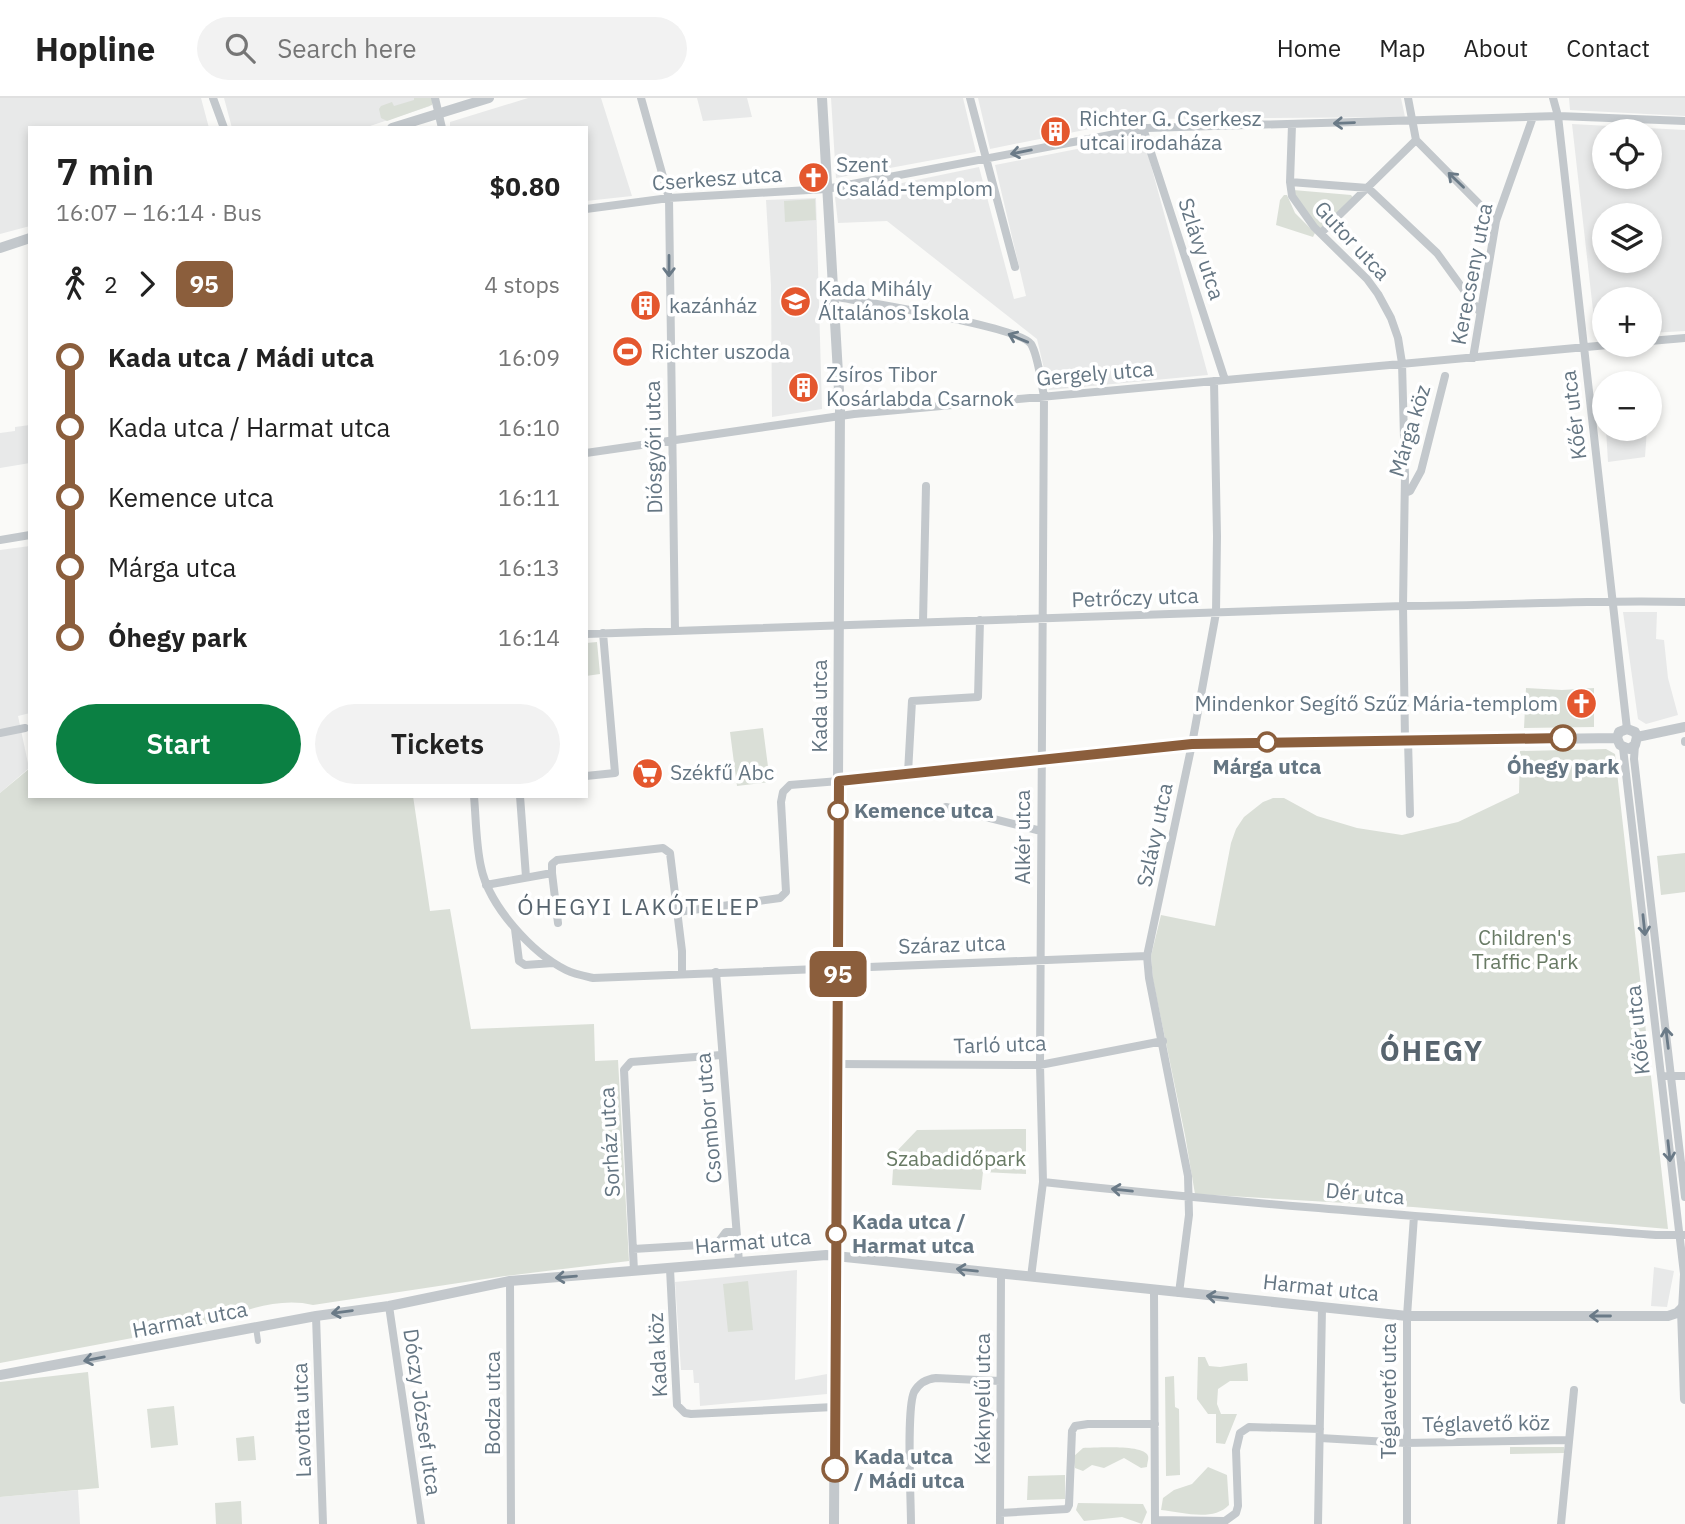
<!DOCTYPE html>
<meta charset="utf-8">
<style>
body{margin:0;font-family:"IBM Plex Sans",sans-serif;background:#f2f2f2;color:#222;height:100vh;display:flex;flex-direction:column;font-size:26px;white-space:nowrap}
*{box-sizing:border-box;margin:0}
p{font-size:23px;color:#767676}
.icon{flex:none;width:38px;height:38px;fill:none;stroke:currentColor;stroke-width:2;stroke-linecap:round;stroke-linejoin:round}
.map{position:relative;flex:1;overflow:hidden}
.drawer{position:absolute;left:28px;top:28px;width:560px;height:672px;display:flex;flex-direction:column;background:#fff;border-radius:0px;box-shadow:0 4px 10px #0003}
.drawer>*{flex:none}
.badge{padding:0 14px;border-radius:10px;font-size:24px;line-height:46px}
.fabs{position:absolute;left:1592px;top:21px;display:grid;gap:14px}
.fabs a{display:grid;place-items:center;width:70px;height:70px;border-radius:50%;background:#fff;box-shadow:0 4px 10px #0003;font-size:35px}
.map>.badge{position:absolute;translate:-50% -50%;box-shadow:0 0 0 4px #fff}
.legs{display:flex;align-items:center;gap:10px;height:77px;padding:0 28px;font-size:23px}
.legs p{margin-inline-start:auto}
.headline{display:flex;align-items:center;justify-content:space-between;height:119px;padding:0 28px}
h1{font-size:38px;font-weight:600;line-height:52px}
.button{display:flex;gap:14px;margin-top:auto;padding:14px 28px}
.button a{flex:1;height:80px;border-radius:42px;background:#0b8043;color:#fff;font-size:28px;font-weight:600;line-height:80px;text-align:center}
.button a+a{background:#f2f2f2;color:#222}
ul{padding:0 28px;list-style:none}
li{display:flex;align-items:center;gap:24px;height:70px;font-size:26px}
li i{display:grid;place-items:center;width:10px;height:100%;margin:0 9px;background:currentColor}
li i::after{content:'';width:18px;height:18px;margin:-9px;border:5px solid;border-radius:50%;background:#fff}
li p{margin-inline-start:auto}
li:first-child i{background:linear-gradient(#0000 50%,currentColor 0)}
li:last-child i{background:linear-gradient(currentColor 50%,#0000 0)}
header{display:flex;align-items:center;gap:42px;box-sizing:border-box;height:98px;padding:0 35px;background:#fff;border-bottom:2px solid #e0e0e0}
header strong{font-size:33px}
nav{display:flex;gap:38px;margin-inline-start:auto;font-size:24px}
.search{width:490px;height:63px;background:#f2f2f2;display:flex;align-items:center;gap:18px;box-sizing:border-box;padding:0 24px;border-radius:38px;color:#767676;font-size:26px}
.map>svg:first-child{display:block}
.built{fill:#e8e9e9;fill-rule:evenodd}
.green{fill:#dadfd7}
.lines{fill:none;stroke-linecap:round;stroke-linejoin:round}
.pedestrian{stroke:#c3c8cc;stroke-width:6}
.minor{stroke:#c3c8cc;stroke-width:8}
.tertiary{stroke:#c3c8cc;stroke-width:10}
.oneway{stroke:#6a7a87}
.line-1-casing{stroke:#fff;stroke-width:16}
.line-1{stroke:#8b5e3c;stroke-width:10}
.stop-1-dot{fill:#fff;stroke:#8b5e3c;stroke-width:3.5}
.labels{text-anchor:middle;stroke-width:7;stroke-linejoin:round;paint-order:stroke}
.poi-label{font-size:21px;fill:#657683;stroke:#fff;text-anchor:start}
.street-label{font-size:21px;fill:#657683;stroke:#fff}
.stop-label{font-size:21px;font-weight:bold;fill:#657683;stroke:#fff;text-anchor:start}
.park-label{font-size:21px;fill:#687a64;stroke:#fff}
.neighbourhood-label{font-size:23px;letter-spacing:2px;fill:#57646e;stroke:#fff}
.district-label{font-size:28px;font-weight:bold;letter-spacing:2px;fill:#57646e;stroke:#fff}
</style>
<header>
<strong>Hopline</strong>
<div class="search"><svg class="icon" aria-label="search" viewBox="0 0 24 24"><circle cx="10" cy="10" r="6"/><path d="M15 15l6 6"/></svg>Search here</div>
<nav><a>Home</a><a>Map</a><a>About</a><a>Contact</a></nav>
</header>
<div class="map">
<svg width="1685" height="1426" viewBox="0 0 1685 1426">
<rect width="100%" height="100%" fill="#fafaf8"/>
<path class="built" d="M 0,0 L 201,0 L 209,30 L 30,30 L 30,128 L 0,136 Z
M 224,0 L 427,0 L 430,8 L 364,30 L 232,30 Z
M 528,0 L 601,0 L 632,98 L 586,103 L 586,30 L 450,30 L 450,24 Z
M 697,0 L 747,0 L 752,19 L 703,23 Z
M 831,0 L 963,0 L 976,54 L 836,80 Z
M 978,0 L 1401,0 L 1405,19 L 1139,21 L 990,51 Z
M 1569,0 L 1685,0 L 1685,18 L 1570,12 Z
M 1572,26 L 1685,32 L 1685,233 L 1650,235 L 1650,201 L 1605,201 L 1605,238 L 1596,239 ZM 1605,33 L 1650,33 L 1650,79 L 1605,79 ZM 1605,117 L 1650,117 L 1650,163 L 1605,163 Z
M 1143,38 L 1208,277 L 1049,292 L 1037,241 L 887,123 L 838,125 L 835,99 L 979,69 L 1014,201 L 1026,198 L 995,67 Z
M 816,100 L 822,311 L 772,319 L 771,187 L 766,102 Z
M 30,327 L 30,365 L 0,370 L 0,335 L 15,333 L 15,329 Z
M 1606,331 L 1647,331 L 1645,359 L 1608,364 Z
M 30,448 L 30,615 L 18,618 L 29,670 L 0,695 L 0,452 Z
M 1623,514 L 1657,514 L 1656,541 L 1664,542 L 1668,580 L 1678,617 L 1646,626 L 1638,621 Z
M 1654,1169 L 1674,1173 L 1667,1209 L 1651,1208 Z
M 797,1172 L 795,1282 L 827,1276 L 827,1296 L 700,1308 L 699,1285 L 694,1285 L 693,1272 L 681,1272 L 675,1184 Z
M 78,1392 L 80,1426 L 0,1426 L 0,1399 Z"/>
<path class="green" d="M 414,0 L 432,0 L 432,7 L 387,23 L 381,20 L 379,11 L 381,8 L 392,4 L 394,8 L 414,2 Z
M 1293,92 L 1351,97 L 1354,101 L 1320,133 L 1300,109 Z
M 1284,97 L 1287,97 L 1295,115 L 1315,135 L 1313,139 L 1276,127 L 1280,102 Z
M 815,101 L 816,122 L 785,124 L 784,103 Z
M 597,544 L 600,576 L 586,578 L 586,545 Z
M 1526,590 L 1562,592 L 1594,590 L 1594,629 L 1524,630 Z
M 763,630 L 770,684 L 737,688 L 730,634 Z
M 1606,651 L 1615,656 L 1668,1131 L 1413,1109 L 1195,1096 L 1185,1037 L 1153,882 L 1151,858 L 1161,817 L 1215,828 L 1231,745 L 1236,731 L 1244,719 L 1263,704 L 1273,700 L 1284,700 L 1317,718 L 1357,730 L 1402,737 L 1458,724 L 1519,695 L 1520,653 Z
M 30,670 L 30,698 L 413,698 L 430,813 L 450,811 L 471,931 L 594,926 L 595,963 L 618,962 L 629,1163 L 505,1178 L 313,1207 C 282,1199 245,1211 217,1224 L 0,1265 L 0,695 Z
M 1685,755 L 1685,794 L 1661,797 L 1657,758 Z
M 1026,1031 L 1026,1076 L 983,1074 L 981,1092 L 892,1087 L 894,1056 L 917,1032 Z
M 748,1183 L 753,1232 L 728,1234 L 723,1186 Z
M 1198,1259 L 1205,1259 L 1209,1268 L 1220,1269 L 1247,1265 L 1248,1283 L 1230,1283 L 1218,1291 L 1217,1306 L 1221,1316 L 1237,1316 L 1225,1346 L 1216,1345 L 1216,1316 L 1208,1316 L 1197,1301 Z
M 88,1274 L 99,1390 L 0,1399 L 0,1284 Z
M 1174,1278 L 1175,1309 L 1179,1311 L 1180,1377 L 1166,1378 L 1165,1279 Z
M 174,1308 L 178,1347 L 151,1350 L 147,1311 Z
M 254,1338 L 256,1362 L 238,1363 L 236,1340 Z
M 1510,1349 L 1564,1349 L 1564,1355 L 1510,1356 Z
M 1083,1350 C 1095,1350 1144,1346 1148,1358 C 1149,1361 1147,1365 1147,1369 L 1141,1370 L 1124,1360 L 1104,1370 L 1092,1367 L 1083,1373 L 1075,1370 L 1073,1359 Z
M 1208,1369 L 1227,1377 L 1229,1407 C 1213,1424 1182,1414 1161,1412 L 1163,1400 L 1174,1392 L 1192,1386 Z
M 1065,1377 L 1065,1401 L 1027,1402 L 1028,1378 Z
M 241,1403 L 242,1426 L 216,1426 L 215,1405 Z
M 1078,1405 L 1143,1406 L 1147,1414 L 1142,1426 L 1122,1419 L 1084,1423 L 1076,1412 Z"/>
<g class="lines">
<path class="pedestrian" d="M 256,1229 L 258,1243"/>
<path class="minor" d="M 213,0 L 224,30
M 435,0 L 442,30
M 641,0 L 669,100 L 675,533
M 970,0 L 1015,169
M 1553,0 L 1558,18 L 1627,631
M 1292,27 L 1290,84 L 1292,98 L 1314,129 L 1367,181 L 1378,196 L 1391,220 L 1398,240 L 1402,265 L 1405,377 L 1403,508 L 1405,642
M 1143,30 L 1225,282
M 1416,42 L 1496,123
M 1290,84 L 1368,90 L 1437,155 L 1479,213
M 586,111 L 669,100 L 826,91 L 1147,30 L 1558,18 L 1685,23
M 1321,135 L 1416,42 L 1408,0
M 833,198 C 862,204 1019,228 1031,246 C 1038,257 1041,284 1044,298 L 1040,967 L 1043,1084 L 1031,1179
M 1650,243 L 1685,240
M 1473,260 L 1496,123 L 1533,19
M 586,355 L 854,316 L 1608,247
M 1405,395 L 1410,393 L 1421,373 L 1445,278
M 0,442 L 30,437
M 923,524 L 926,388
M 586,536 L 1403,508 C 1497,508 1591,501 1685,504
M 0,635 L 25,630
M 1408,642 L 1410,716
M 1685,643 L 1685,644
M 1635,647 L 1634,661 L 1685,1099
M 1623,650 L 1684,1176 L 1682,1212
M 908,675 L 912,603 L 978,599 L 980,522
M 586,678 L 615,675 L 603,535
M 474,698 C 476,721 476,747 481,769 C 489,808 532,855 566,872 C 574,876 584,878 593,880 L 1147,858
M 520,698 L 526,779
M 946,709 L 1041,733
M 552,775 L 558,825
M 486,787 L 552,775 L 552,766 L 557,762 L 663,750 L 670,755 L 682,853 L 682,875
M 678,814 L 780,800 L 786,794 L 781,704 L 783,694 L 790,687 L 839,683
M 515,831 L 519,863 L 525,867 L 553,865
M 716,874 L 739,1164
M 837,966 L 1040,967 L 1163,943
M 1667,978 L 1685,978
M 1043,1084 C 1247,1106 1452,1121 1656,1137 L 1685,1137
M 633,1151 L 717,1146 L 726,1134 L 736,1134
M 670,1171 L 677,1307 L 685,1315 L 691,1316 L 834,1309
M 634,1173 L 624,972 L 631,964 L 721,957
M 510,1183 L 511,1426
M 1154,1192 L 1155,1426
M 1179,1195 L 1189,1117 L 1188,1078 L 1149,880 L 1147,858 L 1192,646 L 1216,515 L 1217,438 L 1214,283
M 389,1208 L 421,1426
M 316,1218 L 323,1426
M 1320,1340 L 1406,1345 L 1569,1342
M 1000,1415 L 1067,1411 L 1069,1407 L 1072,1333 L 1075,1328 L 1088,1326 L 1155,1326
M 1155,1422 L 1225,1423 L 1236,1415 L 1238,1408 L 1236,1352 L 1240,1335 L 1249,1329 L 1320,1331
M 911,1426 C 911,1401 906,1312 914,1294 C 919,1285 926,1281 936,1280 L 1000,1283
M 1000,1426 L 1001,1175
M 1318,1426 L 1322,1210
M 1407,1426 L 1407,1218 L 1414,1118
M 1561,1426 L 1574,1292"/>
<path class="tertiary" d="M 822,0 L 840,310 L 834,1426
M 392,30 L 489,0
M 0,150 L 30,140
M 1637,639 L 1685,629
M 1617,640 L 1620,647 L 1629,651 L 1635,647 L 1637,639
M 1617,640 L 1619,634 L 1627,631 L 1635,634 L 1637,639
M 839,683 L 1192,646 L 1617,640
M 1682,1212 L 1685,1301
M 0,1277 L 316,1218 L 389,1208 L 510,1183 L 826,1157 L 1407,1218 L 1668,1218 L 1677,1215 L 1685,1207"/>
</g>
<defs><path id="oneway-shaft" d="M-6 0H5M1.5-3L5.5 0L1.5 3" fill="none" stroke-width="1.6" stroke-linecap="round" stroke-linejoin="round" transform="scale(1.75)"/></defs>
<g class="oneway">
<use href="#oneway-shaft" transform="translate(1344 25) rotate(178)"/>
<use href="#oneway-shaft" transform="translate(1021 54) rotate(169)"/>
<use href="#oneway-shaft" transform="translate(1456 82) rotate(-136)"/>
<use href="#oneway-shaft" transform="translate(669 168) rotate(90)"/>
<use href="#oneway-shaft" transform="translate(1018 240) rotate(-157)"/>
<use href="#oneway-shaft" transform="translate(1644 827) rotate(84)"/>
<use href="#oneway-shaft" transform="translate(1667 940) rotate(-97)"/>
<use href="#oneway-shaft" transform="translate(1669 1053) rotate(84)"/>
<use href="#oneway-shaft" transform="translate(1122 1092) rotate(-174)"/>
<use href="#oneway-shaft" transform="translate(967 1172) rotate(-174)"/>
<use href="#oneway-shaft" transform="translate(566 1179) rotate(175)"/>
<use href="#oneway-shaft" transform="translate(1217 1199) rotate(-174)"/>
<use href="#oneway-shaft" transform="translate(342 1214) rotate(172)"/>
<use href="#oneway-shaft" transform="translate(1600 1218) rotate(180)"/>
<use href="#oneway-shaft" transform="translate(94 1261) rotate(169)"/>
</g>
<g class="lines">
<defs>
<path id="line-1" d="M 835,1371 L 839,683 L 1192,646 L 1563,640"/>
</defs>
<use href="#line-1" class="line-1-casing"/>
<use href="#line-1" class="line-1"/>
</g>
<defs>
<symbol id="building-disc" viewBox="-11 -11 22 22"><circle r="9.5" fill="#e4572e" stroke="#fff"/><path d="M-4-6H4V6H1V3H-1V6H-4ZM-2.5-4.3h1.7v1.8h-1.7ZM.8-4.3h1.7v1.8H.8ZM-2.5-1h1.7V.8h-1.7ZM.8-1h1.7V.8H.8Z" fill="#fff"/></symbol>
<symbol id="church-disc" viewBox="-11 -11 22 22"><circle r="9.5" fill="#e4572e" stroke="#fff"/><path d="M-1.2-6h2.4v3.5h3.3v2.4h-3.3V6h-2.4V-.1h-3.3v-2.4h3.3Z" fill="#fff"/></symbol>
<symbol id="school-disc" viewBox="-11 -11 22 22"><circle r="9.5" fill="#e4572e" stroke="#fff"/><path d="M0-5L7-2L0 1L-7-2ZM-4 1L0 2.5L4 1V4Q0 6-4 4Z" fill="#fff"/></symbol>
<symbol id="stadium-disc" viewBox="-11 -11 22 22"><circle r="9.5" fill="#e4572e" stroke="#fff"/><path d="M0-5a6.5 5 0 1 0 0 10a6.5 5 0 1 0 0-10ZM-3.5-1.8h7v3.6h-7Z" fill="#fff"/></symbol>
<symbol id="supermarket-disc" viewBox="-11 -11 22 22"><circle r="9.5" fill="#e4572e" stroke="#fff"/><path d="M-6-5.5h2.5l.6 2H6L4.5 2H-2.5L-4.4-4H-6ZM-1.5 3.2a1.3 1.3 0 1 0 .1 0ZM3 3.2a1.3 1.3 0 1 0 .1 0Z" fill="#fff"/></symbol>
</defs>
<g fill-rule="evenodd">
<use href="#building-disc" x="1038" y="16" width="35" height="35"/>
<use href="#church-disc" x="796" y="62" width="35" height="35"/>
<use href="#school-disc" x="778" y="186" width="35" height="35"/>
<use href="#building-disc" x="628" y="190" width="35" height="35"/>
<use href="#stadium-disc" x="610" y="236" width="35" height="35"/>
<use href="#building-disc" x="786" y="272" width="35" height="35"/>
<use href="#church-disc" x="1564" y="588" width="35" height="35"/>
<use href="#supermarket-disc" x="630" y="658" width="35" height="35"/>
</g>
<g class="stop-1-dot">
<circle cx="1563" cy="640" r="12"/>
<circle cx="1267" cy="644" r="9"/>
<circle cx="838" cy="713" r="9"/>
<circle cx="836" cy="1136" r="9"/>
<circle cx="835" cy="1371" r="12"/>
</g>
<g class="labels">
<g class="poi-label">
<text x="1079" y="28">Richter G. Cserkesz<tspan x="1079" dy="24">utcai irodaháza</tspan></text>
<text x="836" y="74">Szent<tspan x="836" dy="24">Család-templom</tspan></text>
<text x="818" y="198">Kada Mihály<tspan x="818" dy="24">Általános Iskola</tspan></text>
<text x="669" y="215">kazánház</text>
<text x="651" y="261">Richter uszoda</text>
<text x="826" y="284">Zsíros Tibor<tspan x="826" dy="24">Kosárlabda Csarnok</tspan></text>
<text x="1558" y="613" text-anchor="end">Mindenkor Segítő Szűz Mária-templom</text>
<text x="670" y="682">Székfű Abc</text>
</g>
<g class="street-label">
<text transform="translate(717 81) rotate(-4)" y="7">Cserkesz utca</text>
<text transform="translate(1352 143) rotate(47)" y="7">Gutor utca</text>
<text transform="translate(1201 151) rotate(72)" y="7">Szlávy utca</text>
<text transform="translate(1472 176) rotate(-79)" y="7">Kerecseny utca</text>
<text transform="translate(1095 276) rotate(-5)" y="7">Gergely utca</text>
<text transform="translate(1574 317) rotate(-97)" y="7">Kőér utca</text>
<text transform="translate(1410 333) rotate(-73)" y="7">Márga köz</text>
<text transform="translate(654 349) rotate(-91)" y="7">Diósgyőri utca</text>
<text transform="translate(1135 500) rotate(-2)" y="7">Petrőczy utca</text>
<text transform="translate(820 608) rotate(-90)" y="7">Kada utca</text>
<text transform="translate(1155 737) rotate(-78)" y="7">Szlávy utca</text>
<text transform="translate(1023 739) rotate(-90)" y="7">Alkér utca</text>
<text transform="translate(952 847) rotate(-2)" y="7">Száraz utca</text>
<text transform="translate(1638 932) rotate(-96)" y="7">Kőér utca</text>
<text transform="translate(1000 947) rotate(-2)" y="7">Tarló utca</text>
<text transform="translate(709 1020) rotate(-95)" y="7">Csombor utca</text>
<text transform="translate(610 1044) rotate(-93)" y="7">Sorház utca</text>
<text transform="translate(1365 1096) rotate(5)" y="7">Dér utca</text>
<text transform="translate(753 1144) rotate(-5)" y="7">Harmat utca</text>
<text transform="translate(1321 1190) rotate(6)" y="7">Harmat utca</text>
<text transform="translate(190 1222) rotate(-11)" y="7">Harmat utca</text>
<text transform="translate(658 1257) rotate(-93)" y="7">Kada köz</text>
<text transform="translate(1389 1293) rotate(-90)" y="7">Téglavető utca</text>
<text transform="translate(983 1301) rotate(-90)" y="7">Kéknyelű utca</text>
<text transform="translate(493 1305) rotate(-90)" y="7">Bodza utca</text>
<text transform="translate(422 1314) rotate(82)" y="7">Dóczy József utca</text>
<text transform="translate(302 1322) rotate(-92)" y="7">Lavotta utca</text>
<text transform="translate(1486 1326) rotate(-1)" y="7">Téglavető köz</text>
</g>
<g class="stop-label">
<text x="1267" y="676" text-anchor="middle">Márga utca</text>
<text x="1563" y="676" text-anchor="middle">Óhegy park</text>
<text x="854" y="720">Kemence utca</text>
<text x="852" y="1131">Kada utca /<tspan x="852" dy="24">Harmat utca</tspan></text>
<text x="854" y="1366">Kada utca<tspan x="854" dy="24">/ Mádi utca</tspan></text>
</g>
<g class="park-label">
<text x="1525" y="847">Children's<tspan x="1525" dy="24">Traffic Park</tspan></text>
<text x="956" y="1068">Szabadidőpark</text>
</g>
<g class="neighbourhood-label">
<text x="639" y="817">ÓHEGYI LAKÓTELEP</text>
</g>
<g class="district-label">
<text x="1432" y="963">ÓHEGY</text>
</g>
</g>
</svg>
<div class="fabs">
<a><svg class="icon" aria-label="locate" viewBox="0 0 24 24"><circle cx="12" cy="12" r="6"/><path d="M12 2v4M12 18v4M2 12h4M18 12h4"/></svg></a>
<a><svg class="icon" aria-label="layers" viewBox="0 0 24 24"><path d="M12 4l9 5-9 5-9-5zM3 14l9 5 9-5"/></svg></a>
<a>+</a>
<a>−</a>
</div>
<b class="badge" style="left:838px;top:876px;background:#8b5e3c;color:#fff">95</b>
<section class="drawer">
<div class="headline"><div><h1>7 min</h1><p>16:07 – 16:14 · Bus</p></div><b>$0.80</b></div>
<div class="legs"><svg class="icon" aria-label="walk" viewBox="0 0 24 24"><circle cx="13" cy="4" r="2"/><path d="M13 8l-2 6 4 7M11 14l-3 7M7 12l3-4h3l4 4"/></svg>2<svg class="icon" aria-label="forward" viewBox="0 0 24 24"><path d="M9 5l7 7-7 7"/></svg><b class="badge" style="background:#8b5e3c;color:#fff">95</b><p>4 stops</p></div>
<ul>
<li><i style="color:#8b5e3c"></i><b>Kada utca / Mádi utca</b><p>16:09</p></li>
<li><i style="color:#8b5e3c"></i><span>Kada utca / Harmat utca</span><p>16:10</p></li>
<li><i style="color:#8b5e3c"></i><span>Kemence utca</span><p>16:11</p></li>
<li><i style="color:#8b5e3c"></i><span>Márga utca</span><p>16:13</p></li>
<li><i style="color:#8b5e3c"></i><b>Óhegy park</b><p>16:14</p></li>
</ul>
<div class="button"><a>Start</a><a>Tickets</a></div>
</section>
</div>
